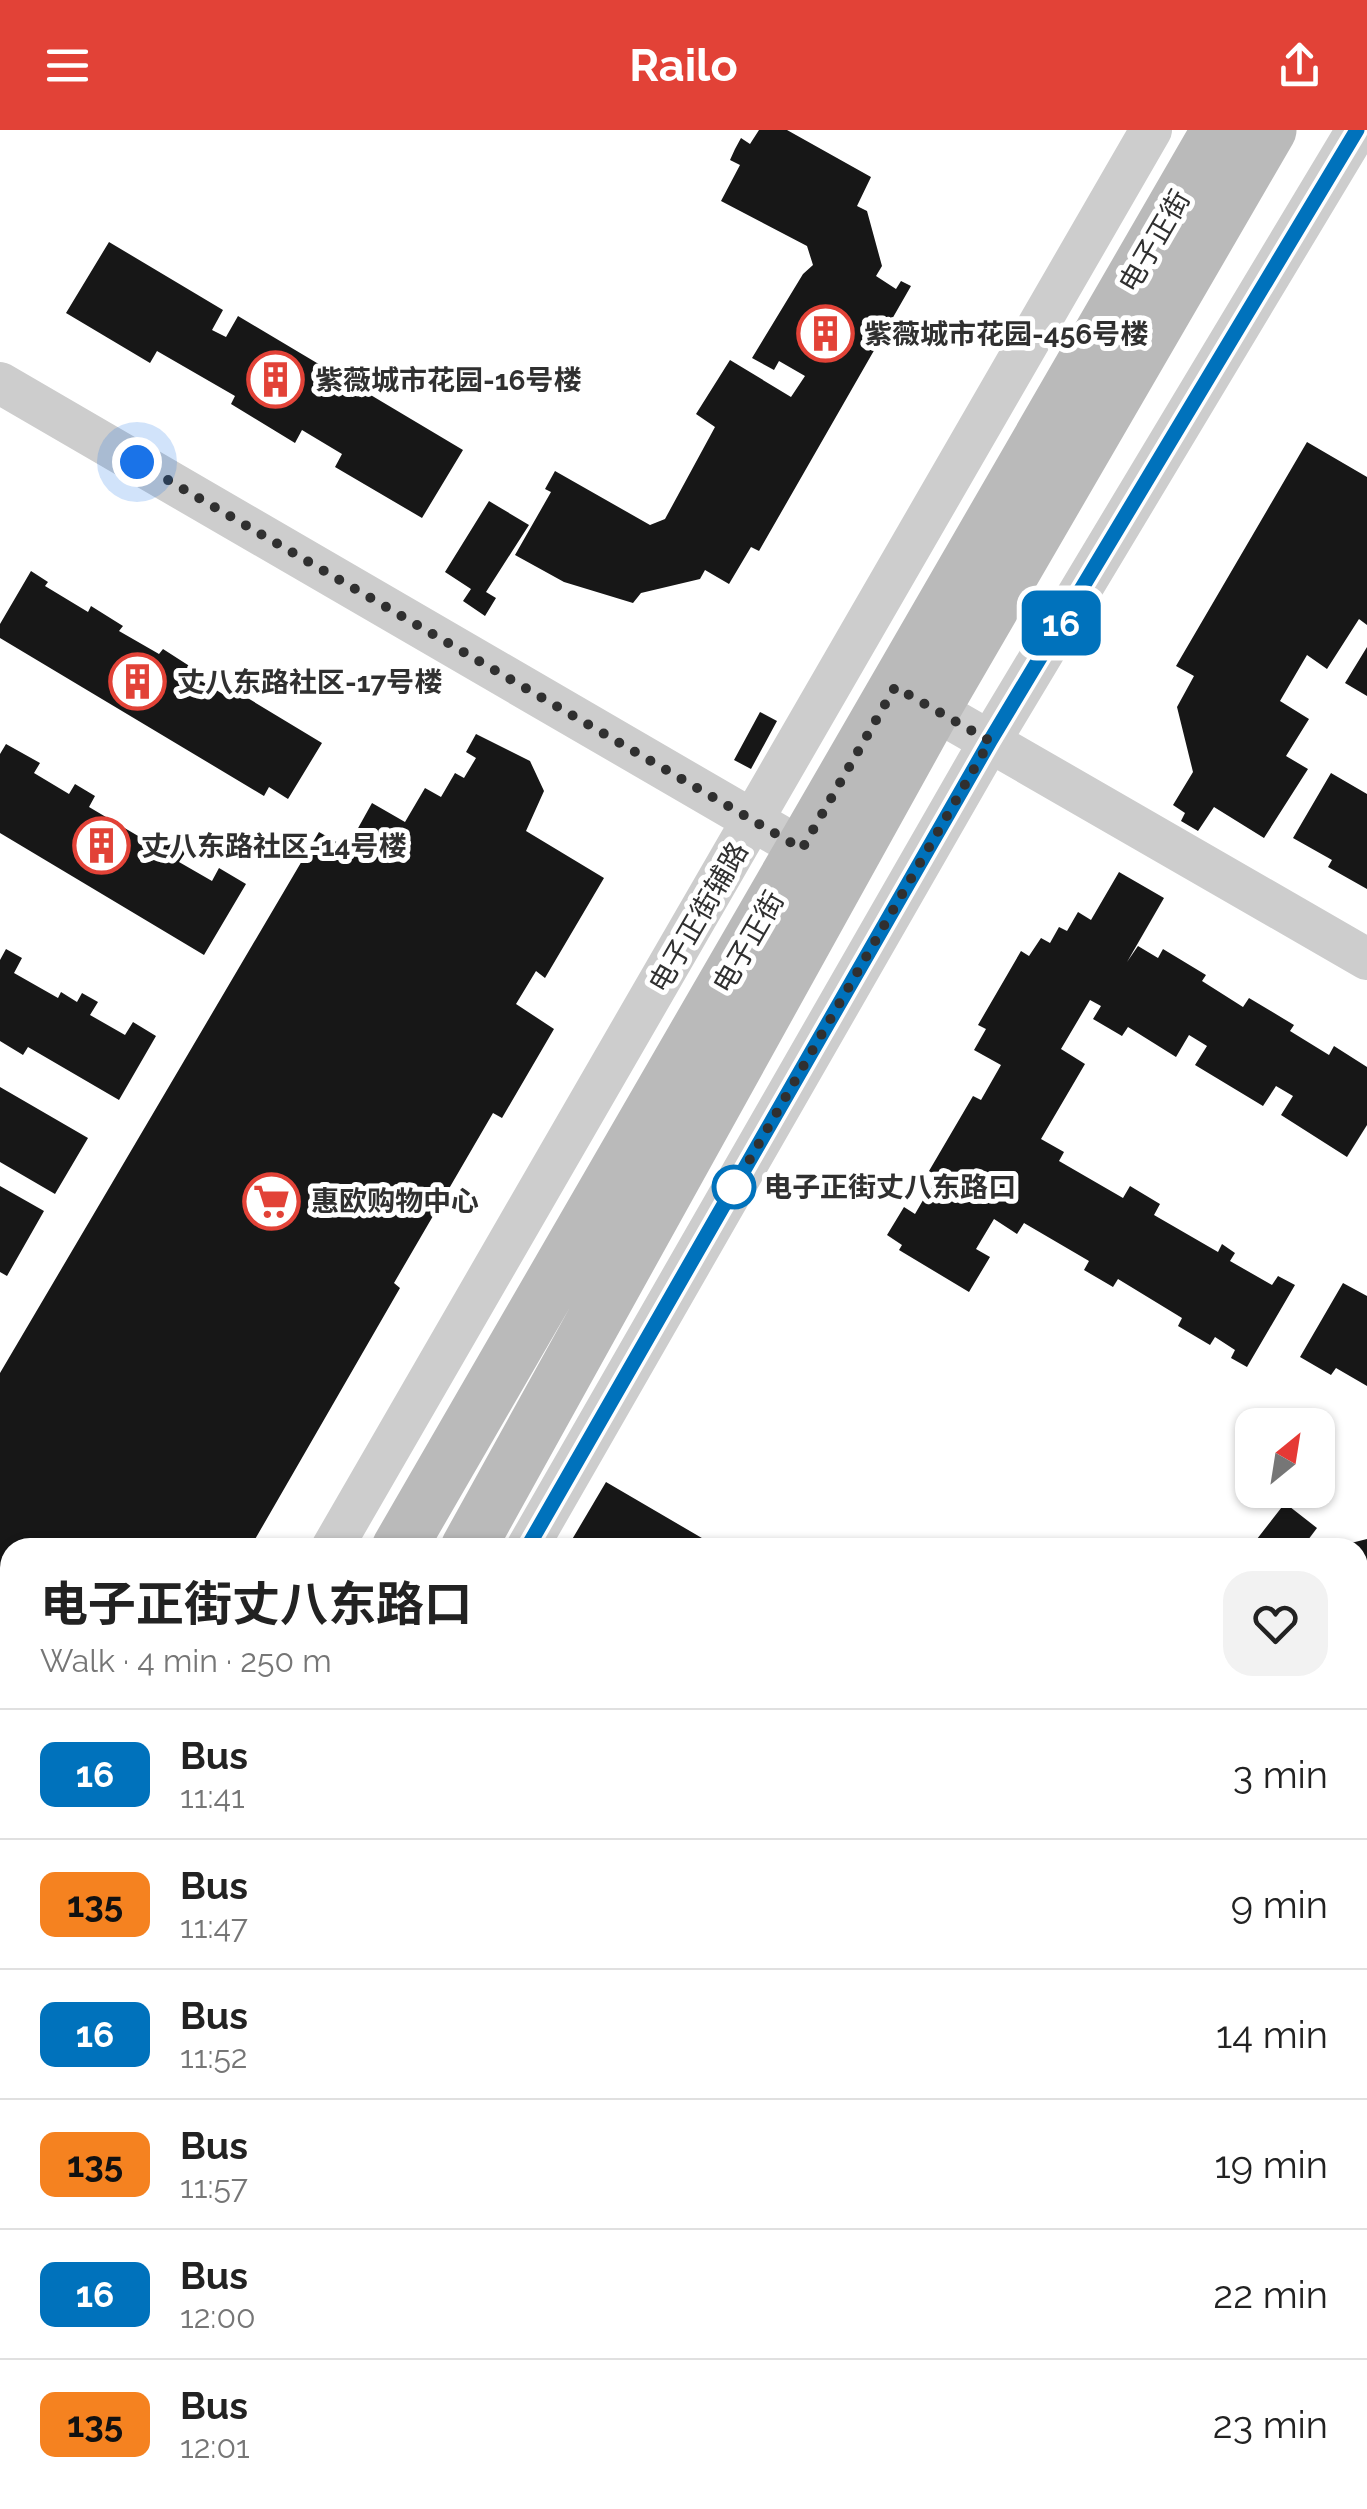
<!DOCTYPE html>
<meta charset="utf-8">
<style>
body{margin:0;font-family:Raleway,"Noto Sans SC",sans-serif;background:#f2f2f2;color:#222;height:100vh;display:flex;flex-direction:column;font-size:38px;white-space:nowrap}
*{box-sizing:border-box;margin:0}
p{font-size:32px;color:#767676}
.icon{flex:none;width:55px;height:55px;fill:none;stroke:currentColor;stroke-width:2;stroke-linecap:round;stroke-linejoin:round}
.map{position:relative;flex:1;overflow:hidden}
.panel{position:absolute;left:0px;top:1408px;width:1368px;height:972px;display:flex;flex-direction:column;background:#fff;border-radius:30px 30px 0 0;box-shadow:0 2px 8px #0004}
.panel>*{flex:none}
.badge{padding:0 20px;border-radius:15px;font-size:35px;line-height:65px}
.needle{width:65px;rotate:30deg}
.buttons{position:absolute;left:1235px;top:1278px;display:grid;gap:20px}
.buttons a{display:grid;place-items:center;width:100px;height:100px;border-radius:20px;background:#fff;box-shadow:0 2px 8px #0004;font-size:50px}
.you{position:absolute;width:50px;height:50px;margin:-25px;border:8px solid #fff;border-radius:50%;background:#1a73e8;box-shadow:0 0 0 15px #1a73e833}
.map>.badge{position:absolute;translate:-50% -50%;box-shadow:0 0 0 5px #fff}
.round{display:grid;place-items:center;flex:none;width:105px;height:105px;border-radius:30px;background:#f2f2f2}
.head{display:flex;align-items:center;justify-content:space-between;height:170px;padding:0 40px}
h1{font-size:48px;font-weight:700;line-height:75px}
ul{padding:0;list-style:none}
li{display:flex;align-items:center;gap:30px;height:130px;padding:0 40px;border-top:2px solid #e0e0e0}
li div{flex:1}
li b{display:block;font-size:38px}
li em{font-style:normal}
li .badge{min-width:110px;font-weight:700;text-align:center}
header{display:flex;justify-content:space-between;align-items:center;height:130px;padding:0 40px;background:#e24237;color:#fff;font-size:45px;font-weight:700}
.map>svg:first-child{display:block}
.building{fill:#171717}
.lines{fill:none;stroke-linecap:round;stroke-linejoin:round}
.street{stroke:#cdcdcd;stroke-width:42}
.secondary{stroke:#bababa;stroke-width:55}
.primary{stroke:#a8a8a8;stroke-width:55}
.line-casing{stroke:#fff;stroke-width:22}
.line{stroke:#0072bc;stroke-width:15}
.walk{stroke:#303030;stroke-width:10;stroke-dasharray:0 18}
.stop-dot{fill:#fff;stroke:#0072bc;stroke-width:5}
.labels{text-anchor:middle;stroke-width:10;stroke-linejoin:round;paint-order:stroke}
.street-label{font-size:28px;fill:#303030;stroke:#fff}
.poi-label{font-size:28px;font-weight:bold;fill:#303030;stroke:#fff;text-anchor:start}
.stop-label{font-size:28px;font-weight:bold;fill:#303030;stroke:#fff;text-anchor:start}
</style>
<header><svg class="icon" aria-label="menu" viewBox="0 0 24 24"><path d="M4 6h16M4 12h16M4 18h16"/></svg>Railo<svg class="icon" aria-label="share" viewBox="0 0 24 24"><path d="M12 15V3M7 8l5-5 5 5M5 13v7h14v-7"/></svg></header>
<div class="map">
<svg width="1367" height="2379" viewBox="0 0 1367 2379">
<rect width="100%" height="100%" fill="#fff"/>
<path class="building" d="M 759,0 L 787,0 L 871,47 L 857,76 L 867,81 L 882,136 L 876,146 L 896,159 L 901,151 L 911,156 L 759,421 L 751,417 L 729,454 L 705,440 L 700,449 L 641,463 L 633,473 L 564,452 L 515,425 L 551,362 L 545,359 L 555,341 L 650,395 L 665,389 L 715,297 L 696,284 L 730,230 L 791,267 L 805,246 L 779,231 L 774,240 L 752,228 L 803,144 L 813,135 L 807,116 L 721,71 L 740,35 L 730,30 L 735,19 L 741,8 L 750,14 Z
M 109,112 L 223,180 L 212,200 L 226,207 L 238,186 L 463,320 L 422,388 L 335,337 L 342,324 L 302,300 L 295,313 L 231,274 L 235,266 L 157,221 L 150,233 L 66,183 Z
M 1307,312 L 1367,347 L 1367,495 L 1359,489 L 1327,539 L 1307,525 L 1280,571 L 1309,589 L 1286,626 L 1308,639 L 1264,708 L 1214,677 L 1198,701 L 1181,691 L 1185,683 L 1173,675 L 1193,642 L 1177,577 L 1194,546 L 1176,536 Z
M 489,371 L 529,395 L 486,462 L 496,468 L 485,486 L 463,471 L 471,459 L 445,442 Z
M 31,441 L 48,452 L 45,456 L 88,482 L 91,476 L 123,496 L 119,501 L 159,524 L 163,519 L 191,537 L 188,543 L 231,569 L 236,561 L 322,613 L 288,669 L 269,657 L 264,666 L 0,508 L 0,494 Z
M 1367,517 L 1367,566 L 1345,553 Z
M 760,582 L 777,591 L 751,639 L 734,630 Z
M 476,604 L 530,631 L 544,661 L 526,701 L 604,748 L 545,848 L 536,841 L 516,874 L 554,899 L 502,988 L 493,983 L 394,1153 L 400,1158 L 250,1418 L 10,1418 L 10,1510 L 0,1504 L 0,1243 L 319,702 L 347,718 L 372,673 L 405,692 L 425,658 L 441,667 L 455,643 L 464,648 L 476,628 L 466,622 Z
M 6,614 L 40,633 L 34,643 L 69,664 L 75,654 L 95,666 L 89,677 L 150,713 L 157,701 L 187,720 L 179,732 L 212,751 L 219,738 L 246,754 L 204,825 L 0,703 L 0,624 Z
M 1331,643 L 1367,664 L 1367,759 L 1328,737 L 1332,730 L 1293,708 Z
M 1119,742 L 1164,768 L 1127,832 L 1138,816 L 1158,828 L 1163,819 L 1206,845 L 1202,851 L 1243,877 L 1249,868 L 1294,895 L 1290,901 L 1329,925 L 1334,916 L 1367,937 L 1367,995 L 1347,1027 L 1281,985 L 1293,966 L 1276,956 L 1263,976 L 1195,935 L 1207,916 L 1189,905 L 1176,927 L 1128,897 L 1122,906 L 1093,889 L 1101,876 L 1090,870 L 1061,919 L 1085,934 L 1041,1009 L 1064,1022 L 1059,1031 L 1123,1068 L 1130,1056 L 1160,1074 L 1154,1085 L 1218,1122 L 1222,1114 L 1235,1123 L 1230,1131 L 1272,1155 L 1278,1146 L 1295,1155 L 1247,1237 L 1231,1228 L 1235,1220 L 1215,1207 L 1210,1215 L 1178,1196 L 1182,1188 L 1118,1149 L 1113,1157 L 1084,1140 L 1089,1131 L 1024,1093 L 1017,1104 L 994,1089 L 976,1119 L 990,1127 L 969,1162 L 899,1120 L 902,1115 L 887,1105 L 904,1077 L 915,1084 L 937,1046 L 929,1041 L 973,966 L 981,970 L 1001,935 L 974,920 L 986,899 L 978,895 L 1021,821 L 1029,826 L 1041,808 L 1050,813 L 1059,797 L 1067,801 L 1078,782 L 1091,790 Z
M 6,819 L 22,828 L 14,843 L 58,868 L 61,862 L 77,872 L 82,863 L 98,872 L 90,885 L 125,905 L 133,892 L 156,906 L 119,970 L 28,917 L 23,925 L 0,911 L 0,830 Z
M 0,957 L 88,1008 L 55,1064 L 0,1032 Z
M 0,1056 L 44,1081 L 7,1146 L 0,1142 Z
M 1343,1153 L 1367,1166 L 1367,1256 L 1336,1238 L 1331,1245 L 1300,1227 Z
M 606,1352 L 719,1418 L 567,1418 Z
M 1280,1360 L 1313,1360 L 1303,1375 Z
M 1285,1373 L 1317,1398 L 1302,1418 L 1250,1418 Z
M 1367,1409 L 1367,1503 L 1363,1504 L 1366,1516 L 1358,1518 L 1358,1418 L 1339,1416 Z
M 1362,1647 L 1367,1704 L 1358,1706 L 1358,1648 Z
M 1363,1812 L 1367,1814 L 1367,1905 L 1358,1900 L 1358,1822 Z
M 1367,2052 L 1367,2154 L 1358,2148 L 1358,2057 L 1362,2060 Z
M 1358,2232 L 1367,2238 L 1367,2322 L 1358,2316 Z
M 209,2370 L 250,2370 L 266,2379 L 204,2379 Z"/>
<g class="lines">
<path class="street" d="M 0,253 L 778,705
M 909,565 L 1367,829
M 332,1418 L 1151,0
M 527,1418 L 990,611 L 1357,0
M 0,1803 L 10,1809
M 1358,2360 L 1367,2366
M 997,2370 L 1013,2379"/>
<path class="secondary" d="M 399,1418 L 1219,0
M 468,1418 L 933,579 L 1269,0
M 0,2164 L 10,2147
M 0,2373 L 10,2356"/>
<path class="primary" d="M 0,1623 L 10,1629
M 0,1732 L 10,1737
M 1122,2370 L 1138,2379
M 1277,2370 L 1292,2379"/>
</g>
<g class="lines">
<defs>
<path id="line" d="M 527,1418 L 990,611 L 1357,0"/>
</defs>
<use href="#line" class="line-casing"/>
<use href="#line" class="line"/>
<path class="walk" d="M 137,332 L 802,719 L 895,557 L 990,611 L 734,1057"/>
</g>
<defs>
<symbol id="building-ring" viewBox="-11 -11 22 22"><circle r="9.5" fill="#fff" stroke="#e24237" stroke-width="1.5"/><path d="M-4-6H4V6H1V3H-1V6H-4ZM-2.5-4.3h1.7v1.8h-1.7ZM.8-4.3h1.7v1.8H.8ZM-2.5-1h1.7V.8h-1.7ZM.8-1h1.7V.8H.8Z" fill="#e24237"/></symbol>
<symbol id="supermarket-ring" viewBox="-11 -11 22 22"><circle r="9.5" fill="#fff" stroke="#e24237" stroke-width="1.5"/><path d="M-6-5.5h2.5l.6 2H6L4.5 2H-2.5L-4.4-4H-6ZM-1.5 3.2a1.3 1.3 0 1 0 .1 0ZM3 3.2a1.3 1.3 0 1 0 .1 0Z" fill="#e24237"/></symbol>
</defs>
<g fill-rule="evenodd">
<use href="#building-ring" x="794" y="172" width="63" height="63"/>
<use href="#building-ring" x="244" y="218" width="63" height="63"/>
<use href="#building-ring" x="106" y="520" width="63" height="63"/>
<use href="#building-ring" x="70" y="684" width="63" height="63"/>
<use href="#supermarket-ring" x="240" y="1040" width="63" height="63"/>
</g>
<circle class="stop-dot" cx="734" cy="1057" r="20"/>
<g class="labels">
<g class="street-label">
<text transform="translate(1154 111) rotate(-60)" y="10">电子正街</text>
<text transform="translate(698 787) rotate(-60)" y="10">电子正街辅路</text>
<text transform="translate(748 812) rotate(-60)" y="10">电子正街</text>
</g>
<g class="poi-label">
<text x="864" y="214">紫薇城市花园-456号楼</text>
<text x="315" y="260">紫薇城市花园-16号楼</text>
<text x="177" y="562">丈八东路社区-17号楼</text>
<text x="141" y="726">丈八东路社区-14号楼</text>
<text x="311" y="1081">惠欧购物中心</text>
</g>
<g class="stop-label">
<text x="764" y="1067">电子正街丈八东路口</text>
</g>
</g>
</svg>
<div class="buttons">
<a><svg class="needle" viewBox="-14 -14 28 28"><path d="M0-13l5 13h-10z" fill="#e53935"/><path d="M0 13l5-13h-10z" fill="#767676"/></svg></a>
</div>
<div class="you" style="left:137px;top:332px"></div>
<b class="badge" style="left:1061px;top:493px;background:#0072bc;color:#fff">16</b>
<section class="panel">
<div class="head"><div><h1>电子正街丈八东路口</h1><p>Walk · 4 min · 250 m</p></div><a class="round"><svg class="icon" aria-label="heart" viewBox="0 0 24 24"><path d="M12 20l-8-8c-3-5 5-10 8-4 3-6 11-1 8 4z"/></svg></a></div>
<ul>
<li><span class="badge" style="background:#0072bc;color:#fff">16</span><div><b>Bus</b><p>11:41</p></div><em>3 min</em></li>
<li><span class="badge" style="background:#f58220;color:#111">135</span><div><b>Bus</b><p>11:47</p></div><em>9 min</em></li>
<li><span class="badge" style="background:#0072bc;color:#fff">16</span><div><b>Bus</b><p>11:52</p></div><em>14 min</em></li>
<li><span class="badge" style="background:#f58220;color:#111">135</span><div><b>Bus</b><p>11:57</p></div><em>19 min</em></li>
<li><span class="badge" style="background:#0072bc;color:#fff">16</span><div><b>Bus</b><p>12:00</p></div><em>22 min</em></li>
<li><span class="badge" style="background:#f58220;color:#111">135</span><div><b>Bus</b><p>12:01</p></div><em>23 min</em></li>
</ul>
</section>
</div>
